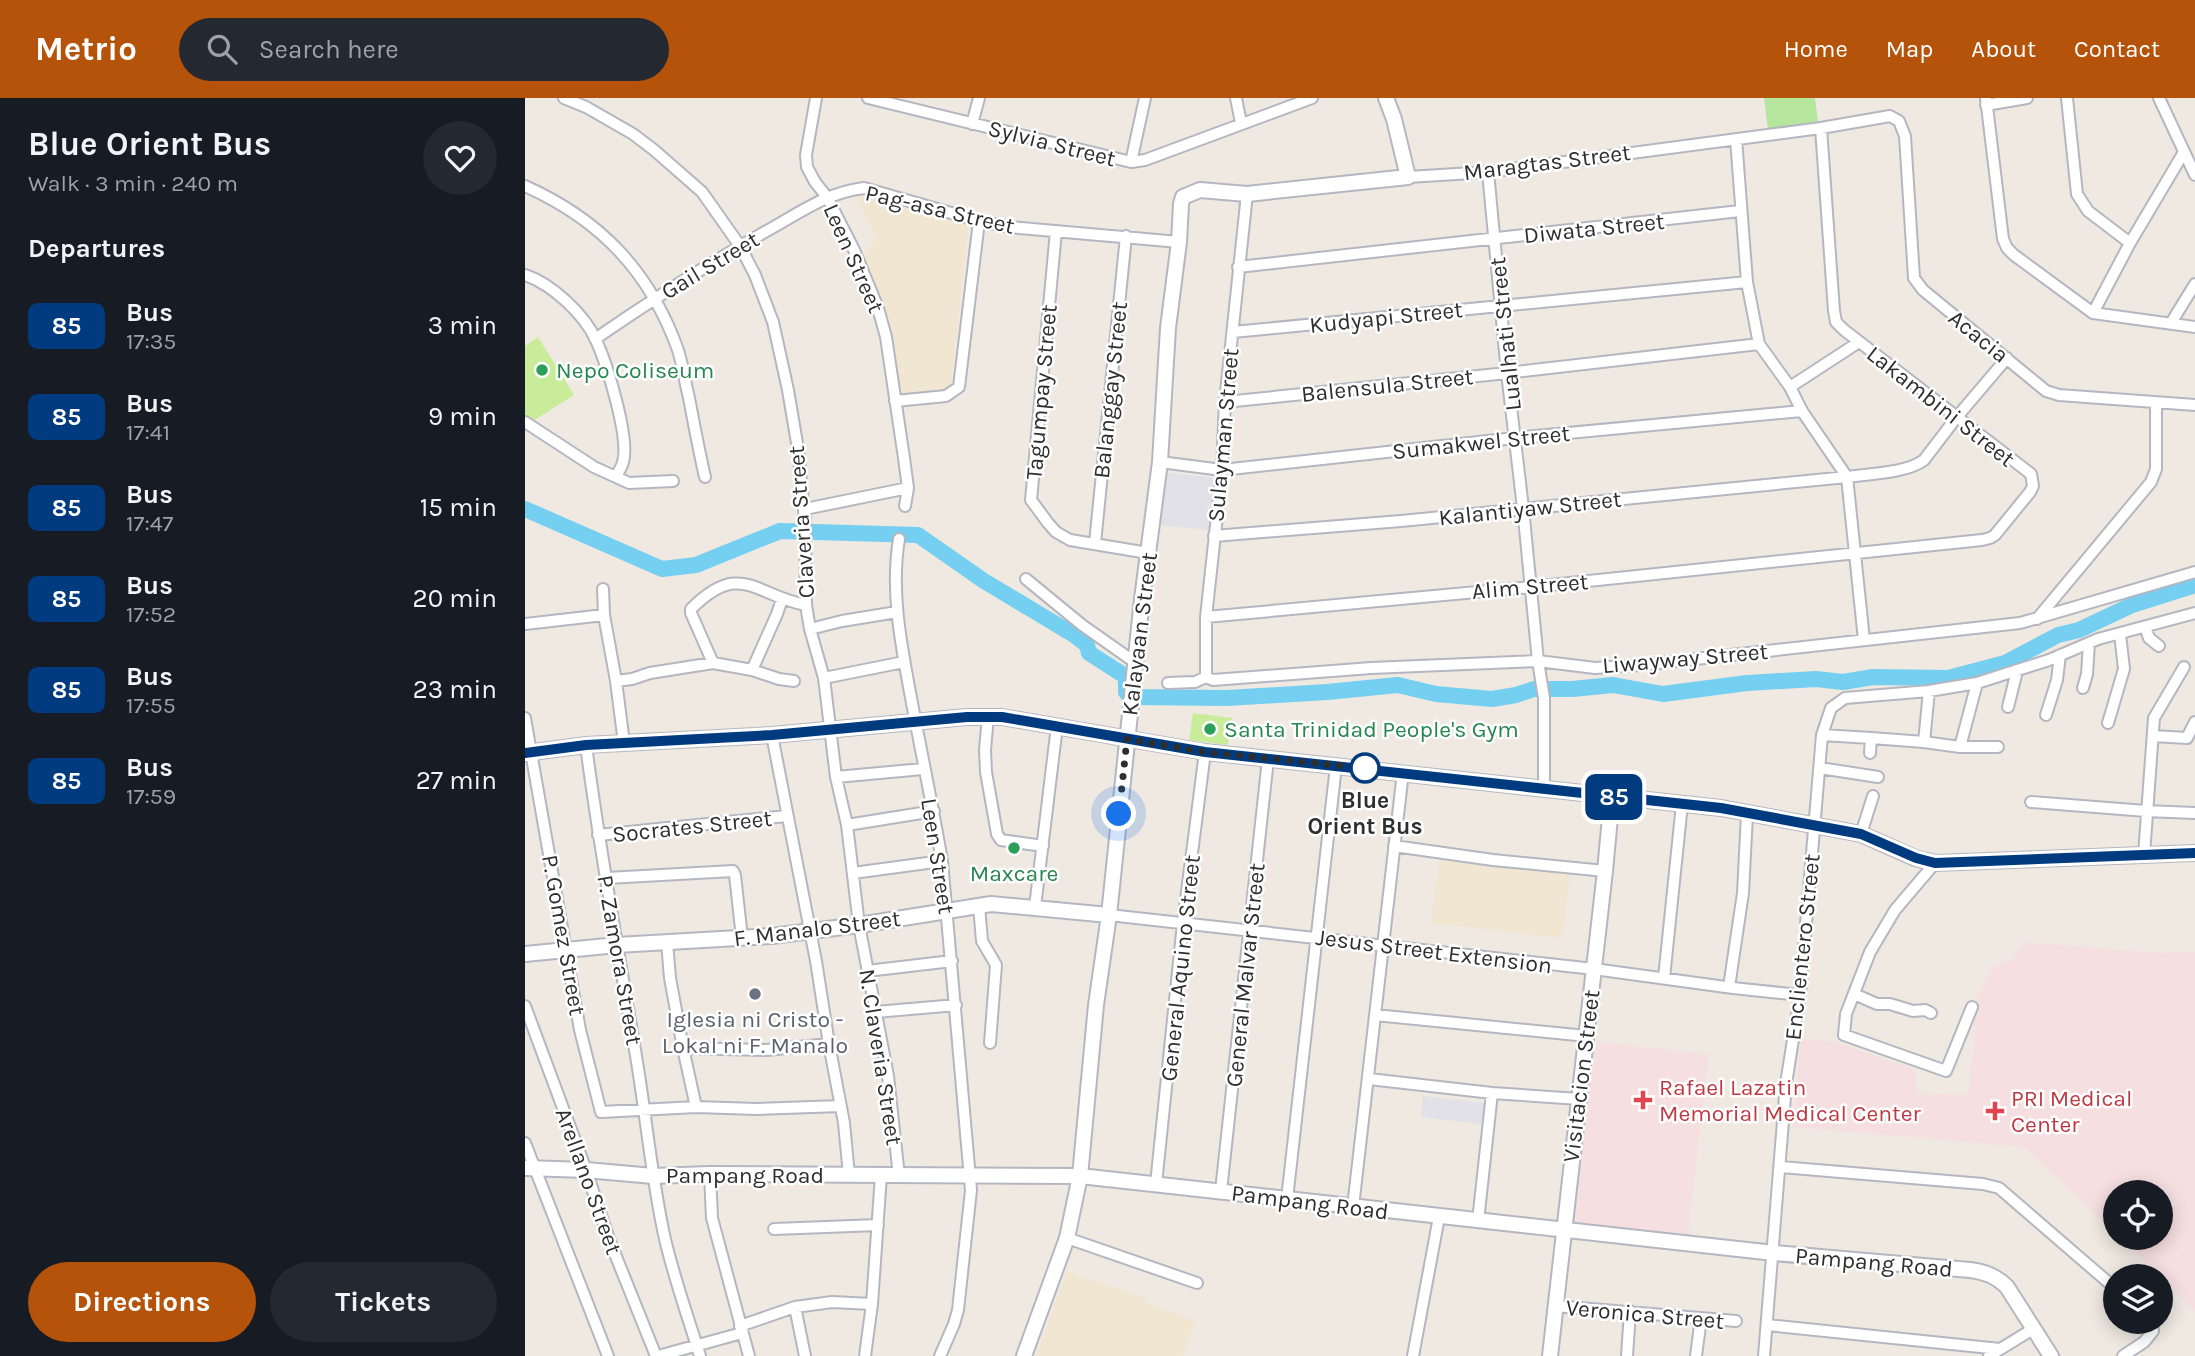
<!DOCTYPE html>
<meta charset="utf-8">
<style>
body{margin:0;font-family:Karla,sans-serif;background:#242831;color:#f1f3f6;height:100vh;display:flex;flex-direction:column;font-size:26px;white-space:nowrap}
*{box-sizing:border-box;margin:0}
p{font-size:23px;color:#9ea1a6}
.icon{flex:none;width:38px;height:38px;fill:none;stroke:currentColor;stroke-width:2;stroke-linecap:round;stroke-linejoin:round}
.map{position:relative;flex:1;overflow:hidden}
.drawer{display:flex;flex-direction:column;background:#171b24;width:525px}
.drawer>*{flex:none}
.badge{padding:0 14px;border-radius:10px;font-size:24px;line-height:46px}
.fabs{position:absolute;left:1578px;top:1082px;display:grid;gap:14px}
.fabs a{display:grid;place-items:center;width:70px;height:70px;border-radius:50%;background:#171b24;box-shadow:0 4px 18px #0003;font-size:35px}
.you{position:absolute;width:35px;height:35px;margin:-18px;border:5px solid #fff;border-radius:50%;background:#1a73e8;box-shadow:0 0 0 10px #1a73e833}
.map>.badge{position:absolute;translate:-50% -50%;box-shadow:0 0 0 4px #fff}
h2{padding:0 28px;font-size:26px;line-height:63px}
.round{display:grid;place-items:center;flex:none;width:74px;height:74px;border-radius:37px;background:#242831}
.summary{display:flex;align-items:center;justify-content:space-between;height:119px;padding:0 28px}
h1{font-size:33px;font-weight:700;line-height:52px}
.button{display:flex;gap:14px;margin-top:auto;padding:14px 28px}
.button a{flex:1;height:80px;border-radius:42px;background:#b45309;color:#fff;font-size:28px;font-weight:700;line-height:80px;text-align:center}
.button a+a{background:#242831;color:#f1f3f6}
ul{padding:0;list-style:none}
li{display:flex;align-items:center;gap:21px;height:91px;padding:0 28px}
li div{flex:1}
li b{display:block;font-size:26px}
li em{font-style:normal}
li .badge{min-width:77px;font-weight:700;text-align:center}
header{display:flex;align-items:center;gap:42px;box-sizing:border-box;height:98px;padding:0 35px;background:#b45309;color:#fff}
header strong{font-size:33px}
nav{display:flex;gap:38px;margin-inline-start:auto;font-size:24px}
.search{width:490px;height:63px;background:#242831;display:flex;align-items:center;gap:18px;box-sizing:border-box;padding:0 24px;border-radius:38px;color:#9ea1a6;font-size:26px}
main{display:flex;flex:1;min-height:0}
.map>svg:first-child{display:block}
.industrial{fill:#e3e1e8}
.education{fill:#f0e6d1}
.medical{fill:#f5dfe0}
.green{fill:#b6e59e}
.pitch{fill:#c9ec9a}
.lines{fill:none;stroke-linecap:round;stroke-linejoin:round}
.river{stroke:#75cff0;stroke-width:16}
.street-casing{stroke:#b4b7c1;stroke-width:14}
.secondary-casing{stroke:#b4b7c1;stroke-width:18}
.street{stroke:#fff;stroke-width:10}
.secondary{stroke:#fff;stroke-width:14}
.line-casing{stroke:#fff;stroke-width:16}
.line{stroke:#003b80;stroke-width:10}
.walk{stroke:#2e2e2e;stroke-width:7;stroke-dasharray:0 12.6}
.leisure-dot{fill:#2e9e5b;stroke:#fff;stroke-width:2.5}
.stop-dot{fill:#fff;stroke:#003b80;stroke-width:3.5}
.worship-dot{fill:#6b7280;stroke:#fff;stroke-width:2.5}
.health-dot{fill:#e0444e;stroke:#fff;stroke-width:2.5}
.labels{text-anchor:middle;stroke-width:5;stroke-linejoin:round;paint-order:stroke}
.street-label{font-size:23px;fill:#2e2e2e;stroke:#fff}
.leisure-label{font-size:23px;fill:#27864d;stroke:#fff;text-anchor:start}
.stop-label{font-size:23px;font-weight:bold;fill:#2e2e2e;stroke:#fff}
.worship-label{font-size:23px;fill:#5b616d;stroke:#fff}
.health-label{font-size:23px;fill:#be3a42;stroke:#fff;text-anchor:start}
</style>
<header>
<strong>Metrio</strong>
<div class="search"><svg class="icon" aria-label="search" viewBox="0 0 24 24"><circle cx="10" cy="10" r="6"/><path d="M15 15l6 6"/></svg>Search here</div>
<nav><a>Home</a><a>Map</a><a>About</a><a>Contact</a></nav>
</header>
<main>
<section class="drawer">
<div class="summary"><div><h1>Blue Orient Bus</h1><p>Walk · 3 min · 240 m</p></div><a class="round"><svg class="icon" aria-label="heart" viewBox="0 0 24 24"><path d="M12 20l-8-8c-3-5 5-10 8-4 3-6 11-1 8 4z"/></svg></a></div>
<h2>Departures</h2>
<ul>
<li><span class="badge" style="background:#003b80;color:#fff">85</span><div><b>Bus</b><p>17:35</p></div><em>3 min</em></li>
<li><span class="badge" style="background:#003b80;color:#fff">85</span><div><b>Bus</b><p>17:41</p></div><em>9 min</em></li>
<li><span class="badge" style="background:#003b80;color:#fff">85</span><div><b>Bus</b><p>17:47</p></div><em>15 min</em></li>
<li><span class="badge" style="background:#003b80;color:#fff">85</span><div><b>Bus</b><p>17:52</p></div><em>20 min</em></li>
<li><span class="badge" style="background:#003b80;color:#fff">85</span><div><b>Bus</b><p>17:55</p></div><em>23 min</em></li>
<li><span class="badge" style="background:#003b80;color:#fff">85</span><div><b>Bus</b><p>17:59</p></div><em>27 min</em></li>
</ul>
<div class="button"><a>Directions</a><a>Tickets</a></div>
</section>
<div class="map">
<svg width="1670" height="1258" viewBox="0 0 1670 1258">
<rect width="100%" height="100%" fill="#efe9e1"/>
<path class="industrial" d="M 639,374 L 690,380 L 684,432 L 633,427 Z
M 898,998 L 959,1005 L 957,1026 L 896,1019 Z"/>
<path class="education" d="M 329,94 L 444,122 L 425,291 L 375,298 L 361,229 L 338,158 L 351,141 Z
M 915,759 L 1045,774 L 1037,840 L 906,825 Z
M 542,1173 L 622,1201 L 621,1205 L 671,1223 L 658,1258 L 511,1258 Z"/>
<path class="medical" d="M 1499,844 L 1638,855 L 1670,854 L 1670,1214 L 1636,1178 L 1594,1139 L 1636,1139 L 1636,1094 L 1591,1094 L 1591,1136 L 1499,1049 L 1268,1029 L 1276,940 L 1310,944 L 1390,972 L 1392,995 L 1443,997 L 1451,928 L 1439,925 L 1467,869 L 1488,861 Z
M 1064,943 L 1184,956 L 1162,1142 L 1042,1128 Z"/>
<path class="green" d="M 1239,0 L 1290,0 L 1293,25 L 1243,31 Z"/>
<path class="pitch" d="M 13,239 L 49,297 L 3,326 L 0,320 L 0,248 Z
M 668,615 L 707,620 L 703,647 L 664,642 Z"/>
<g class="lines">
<path class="river" d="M 0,411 L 137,471 L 171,467 L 255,433 L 393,437 L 459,483 L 549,537 L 562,547 L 564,555 L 600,578 L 601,581 L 601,594 L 605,599 L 702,600 L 802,594 L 873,587 L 911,596 L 967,601 L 991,597 L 1009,591 L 1047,591 L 1088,587 L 1138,596 L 1222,585 L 1291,581 L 1318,584 L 1348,579 L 1423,580 L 1480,565 L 1533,537 L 1554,532 L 1607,507 L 1670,487"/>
<defs>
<path id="street" d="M 39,0 L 61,9 L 108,36 L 129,52 L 177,94 L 215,148 L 230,177 L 248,224 L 263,292 L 273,351 L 280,423 L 281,507 L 285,531 L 299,580 L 311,679 L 322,727 L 334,827 L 363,978 L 374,1078
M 291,0 L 281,57 L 282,69 L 290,84 L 302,99 L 329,152 L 353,210 L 361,239 L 379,360 L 383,390 L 380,408
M 343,0 L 606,64 L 620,62 L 787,0
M 711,0 L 716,25
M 1461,0 L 1478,141 L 1482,150 L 1489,157 L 1568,215 L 1670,229
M 1542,0 L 1552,96 L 1563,113 L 1605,145 L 1659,54
M 1634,0 L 1670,77
M 1461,7 L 1502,0
M 447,26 L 454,0
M 1211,41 L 1222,184 L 1234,246 L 1265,289 L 1277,313 L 1322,379 L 1339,542
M 606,64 L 620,0
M 963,74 L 982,275 L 998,410 L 1013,563 L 1019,600 L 1019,691
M 883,79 L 963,74 L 1296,30 L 1365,18 L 1374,23 L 1380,38 L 1389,180 L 1398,192 L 1521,293 L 1534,297 L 1670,307
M 0,88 C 76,122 125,174 153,252 C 158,268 160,284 164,300 C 169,326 174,353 180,379
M 531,133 L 506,402 L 523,425 L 531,434 L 545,442 L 623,455
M 713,169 L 1215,113
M 0,177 C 27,186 59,216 71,242 C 82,266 105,340 98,364 C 97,369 93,374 91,379
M 1568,215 L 1605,145
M 1646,225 L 1670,186
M 708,234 L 1222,184
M 70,241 C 128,201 186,164 247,130 C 277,113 304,94 339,90 L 454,123 L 484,129 L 654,144
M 1265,289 L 1334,244
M 370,303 L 421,298 L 434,289 L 454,123
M 700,304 L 982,275 L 1234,246
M 0,324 L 69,369 L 104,385 L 148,383
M 635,364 L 697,372 L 990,340 L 1277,313
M 280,411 L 383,390
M 689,438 L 876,423 L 1322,379 C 1344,376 1382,375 1399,362 L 1431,320 L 1482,260
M 374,441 C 365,496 377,551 387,605 C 397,658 408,710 417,763 L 446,1092 L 433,1212 L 429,1226 L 415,1258
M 570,445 L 601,138
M 501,481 L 557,527 L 611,565
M 78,491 L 79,517 L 91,583 L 99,645
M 681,519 L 1006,489 L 1457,442 L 1465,440 L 1470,437 L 1505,394 L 1508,388 L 1506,376 L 1319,232 L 1311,224 L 1309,213 L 1296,30
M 1512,521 L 1626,384 L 1631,371 L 1631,304
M 0,526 L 79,517
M 1620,529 L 1624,540 L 1634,548
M 285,531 L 317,523 L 372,514
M 188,565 L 166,515 L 166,511 C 216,461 230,498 281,507
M 227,572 L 252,516 L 257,501
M 681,579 L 681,519 L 697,372 L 700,304 L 722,96
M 299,580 L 379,564
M 91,583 L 107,581 L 125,575 L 188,565 L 227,572 L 254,581 L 269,583
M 643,585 L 670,584 L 681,579 L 688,582 L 846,570 L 1013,563 L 1070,570 L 1116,567 L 1495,525 L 1670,474
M 1558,590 L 1562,576 L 1564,545
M 1483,609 L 1492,573
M 1521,617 L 1532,582 L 1535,557
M 463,618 L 460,652 L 461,674 L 472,736 L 476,742 L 518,748
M 0,620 L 55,932 L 76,1014 L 171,1009 L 232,1011 L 316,1008
M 1583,625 L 1599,571 L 1595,536
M 247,637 L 291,863 L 304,946 L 319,1025 L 324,1077
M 1297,637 L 1346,640
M 1628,638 L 1662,640 L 1670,624
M 1399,644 L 1404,593
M 61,647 C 74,749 93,850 110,952 C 121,1015 126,1079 140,1141 C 149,1180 163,1219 175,1258
M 1435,649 L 1473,649
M 1345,655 L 1346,640 L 1399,644 L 1435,649 L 1452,585
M 1295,670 L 1353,679
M 311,679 L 398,671
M 1506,704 L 1621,713 L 1670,715
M 322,727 L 409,713
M 1336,736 L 1348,698
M 73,737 L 262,718
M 869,748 L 968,762 L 1080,773
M 1619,757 L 1629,620 L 1659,569
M 1410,765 L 1370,812 L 1345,854 L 1321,916 L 1319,937 L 1421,973 L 1447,909
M 328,775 L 417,763
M 82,780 L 208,773 L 210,777 L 217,840
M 454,808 L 457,843 L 471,867 L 465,945
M 510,809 L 532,628
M 584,817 L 1069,871 L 1208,890 L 1275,897
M 142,844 L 145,880 L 158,950
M 342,873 L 427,863
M 1139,880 L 1157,706
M 1204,889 L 1218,795 L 1222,716
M 1329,896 L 1352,906 L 1365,906 L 1388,913 L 1400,912 L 1406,915
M 0,908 L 61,1072 L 84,1141 L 131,1258
M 351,914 L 431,907
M 850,917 L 1062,938
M 844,981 L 967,995 L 1054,1001
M 171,1009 L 158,950 L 241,952 L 304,946
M 0,1045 L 83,1258
M 1256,1069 L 1458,1086 L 1474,1090 L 1591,1191
M 185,1076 L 187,1120 L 224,1258
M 631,1086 L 658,825 L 680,654
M 696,1093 L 743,661
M 762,1101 L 811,668
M 828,1109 L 878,674
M 953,1123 L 967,995
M 249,1131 L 353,1127
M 542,1140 L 672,1185
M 1030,1208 L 1211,1223
M 270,1209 L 280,1258
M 1242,1227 L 1475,1251
M 215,1228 L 270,1209 L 307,1204 L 347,1206
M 133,1258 L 217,1235
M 340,1258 L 347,1206 L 356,1077
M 888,1258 L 914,1119
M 1102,1258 L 1105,1213
M 1171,1258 L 1176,1220
M 1239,1258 L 1261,986 L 1275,897 L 1297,637 L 1306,610 L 1320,600 L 1404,593 L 1452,585 L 1524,562 L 1573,541 L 1670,515
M 1464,1258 L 1508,1231
M 1598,1258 L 1619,1244 L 1628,1233 L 1627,1223"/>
<path id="secondary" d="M 0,655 L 61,647 L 247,637 L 442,619 L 477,619 L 680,654 L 1196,710 L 1336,736 L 1390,760 L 1410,765 L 1670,755
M 0,856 L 92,847 L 247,838 L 334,827 L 466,806 L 584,817
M 0,1070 L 61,1072 L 128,1078 L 185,1076 L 555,1078 L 1249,1155 L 1445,1172 C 1460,1174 1471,1178 1482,1189 L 1526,1258
M 499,1258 L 542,1140 L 555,1078 L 571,907 L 584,817 L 617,501 L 635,364 L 643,230 L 654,144 L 656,106 L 658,99 L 675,92 L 722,96 L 883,79 L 869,21 L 861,0
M 1025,1258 L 1080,773 L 1087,698"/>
</defs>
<use href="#street" class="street-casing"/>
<use href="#secondary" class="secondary-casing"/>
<use href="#street" class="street"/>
<use href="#secondary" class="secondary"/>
</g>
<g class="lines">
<defs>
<path id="line" d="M 0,655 L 61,647 L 247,637 L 442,619 L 477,619 L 680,654 L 1196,710 L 1336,736 L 1391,760 L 1410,765 L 1670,755"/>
</defs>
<use href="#line" class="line-casing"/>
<use href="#line" class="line"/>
<path class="walk" d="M 594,716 L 602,641 L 680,654 L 840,670"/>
</g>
<g class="leisure-dot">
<circle cx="17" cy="272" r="7"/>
<circle cx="685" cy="631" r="7"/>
<circle cx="489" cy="750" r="7"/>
</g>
<circle class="stop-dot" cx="840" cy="670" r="14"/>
<circle class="worship-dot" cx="230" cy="896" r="7"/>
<g class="health-dot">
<path d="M1114.5 991.5h7v7h7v7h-7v7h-7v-7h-7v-7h7z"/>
<path d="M1466.5 1002.5h7v7h7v7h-7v7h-7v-7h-7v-7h7z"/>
</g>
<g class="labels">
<g class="street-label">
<text transform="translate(527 45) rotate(14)" y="8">Sylvia Street</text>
<text transform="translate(1022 64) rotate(-7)" y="8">Maragtas Street</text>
<text transform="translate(415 111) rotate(13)" y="8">Pag-asa Street</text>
<text transform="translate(1069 130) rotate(-6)" y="8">Diwata Street</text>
<text transform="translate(329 160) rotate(66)" y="8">Leen Street</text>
<text transform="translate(185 167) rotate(-31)" y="8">Gail Street</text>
<text transform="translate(861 219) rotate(-6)" y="8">Kudyapi Street</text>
<text transform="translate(980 236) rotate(-96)" y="8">Lualhati Street</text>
<text transform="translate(1454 238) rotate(39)" y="8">Acacia</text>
<text transform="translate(862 287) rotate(-6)" y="8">Balensula Street</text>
<text transform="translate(585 292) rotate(-84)" y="8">Balanggay Street</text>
<text transform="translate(516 294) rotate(-85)" y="8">Tagumpay Street</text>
<text transform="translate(1416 308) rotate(38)" y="8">Lakambini Street</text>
<text transform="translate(698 337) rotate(-85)" y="8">Sulayman Street</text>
<text transform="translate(956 344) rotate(-6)" y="8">Sumakwel Street</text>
<text transform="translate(1005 410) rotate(-6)" y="8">Kalantiyaw Street</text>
<text transform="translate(276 424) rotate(-94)" y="8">Claveria Street</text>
<text transform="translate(1005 488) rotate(-5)" y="8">Alim Street</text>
<text transform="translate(614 536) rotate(-83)" y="8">Kalayaan Street</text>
<text transform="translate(1160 560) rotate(-5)" y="8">Liwayway Street</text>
<text transform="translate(167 728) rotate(-6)" y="8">Socrates Street</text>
<text transform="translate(413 758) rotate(81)" y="8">Leen Street</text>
<text transform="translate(292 830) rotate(-7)" y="8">F. Manalo Street</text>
<text transform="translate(39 837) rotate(80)" y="8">P. Gomez Street</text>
<text transform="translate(1277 849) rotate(-84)" y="8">Enclientero Street</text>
<text transform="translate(909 853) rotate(7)" y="8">Jesus Street Extension</text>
<text transform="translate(95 862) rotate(80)" y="8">P. Zamora Street</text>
<text transform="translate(655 870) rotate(-84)" y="8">General Aquino Street</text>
<text transform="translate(720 877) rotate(-84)" y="8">General Malvar Street</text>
<text transform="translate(356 959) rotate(81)" y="8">N. Claveria Street</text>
<text transform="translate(1056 978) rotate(-83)" y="8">Visitacion Street</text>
<text x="220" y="1085">Pampang Road</text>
<text transform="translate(64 1083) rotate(70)" y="8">Arellano Street</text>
<text transform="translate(785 1104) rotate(7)" y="8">Pampang Road</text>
<text transform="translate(1349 1164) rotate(5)" y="8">Pampang Road</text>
<text transform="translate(1120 1216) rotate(5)" y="8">Veronica Street</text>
</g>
<g class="leisure-label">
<text x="31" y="280">Nepo Coliseum</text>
<text x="699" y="639">Santa Trinidad People's Gym</text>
<text x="489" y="783" text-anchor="middle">Maxcare</text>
</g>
<g class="stop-label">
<text x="840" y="710">Blue<tspan x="840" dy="26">Orient Bus</tspan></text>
</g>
<g class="worship-label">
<text x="230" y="929">Iglesia ni Cristo -<tspan x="230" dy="26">Lokal ni F. Manalo</tspan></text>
</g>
<g class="health-label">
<text x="1134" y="997">Rafael Lazatin<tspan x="1134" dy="26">Memorial Medical Center</tspan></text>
<text x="1486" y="1008">PRI Medical<tspan x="1486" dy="26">Center</tspan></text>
</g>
</g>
</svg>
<div class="fabs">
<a><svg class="icon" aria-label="locate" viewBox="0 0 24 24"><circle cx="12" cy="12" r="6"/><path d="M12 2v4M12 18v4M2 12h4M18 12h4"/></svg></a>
<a><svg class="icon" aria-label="layers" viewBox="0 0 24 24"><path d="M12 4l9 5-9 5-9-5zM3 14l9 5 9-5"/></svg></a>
</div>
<div class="you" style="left:594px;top:716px"></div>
<b class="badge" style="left:1089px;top:699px;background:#003b80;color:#fff">85</b>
</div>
</main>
